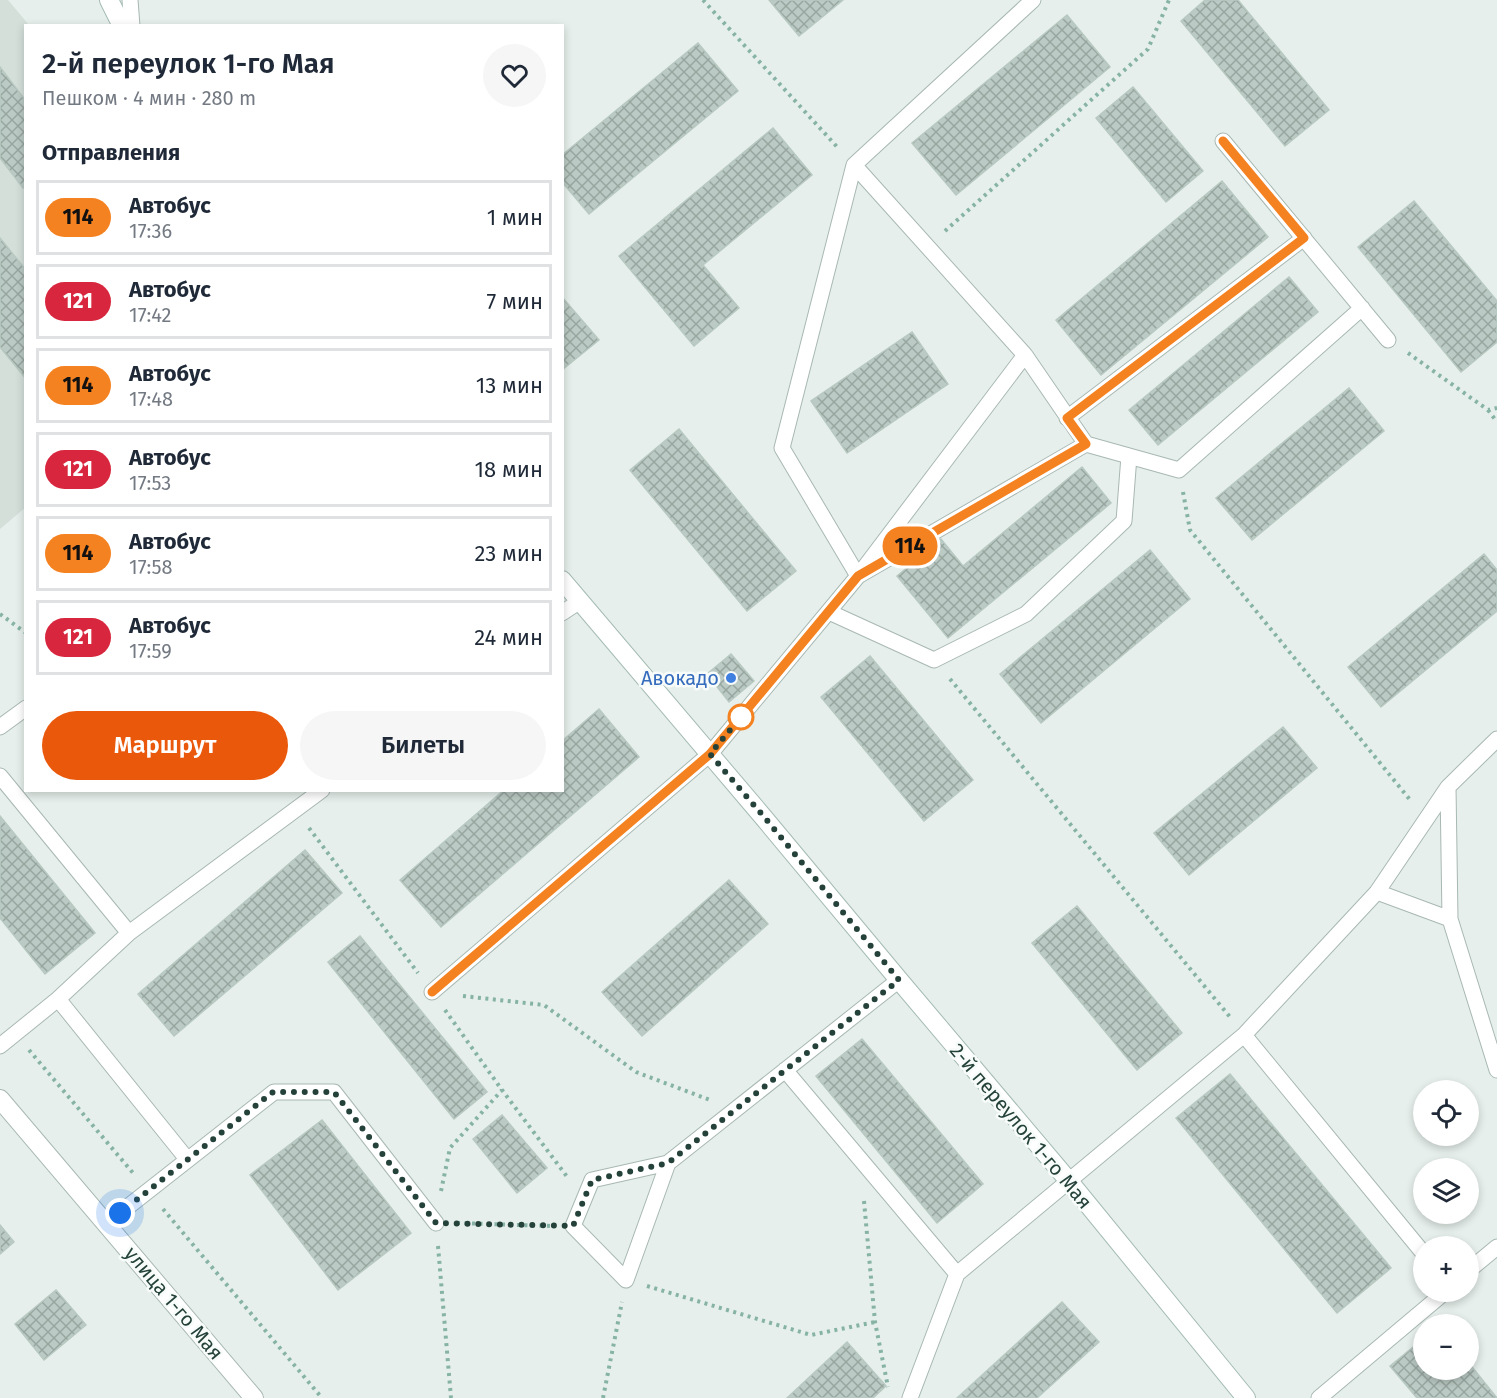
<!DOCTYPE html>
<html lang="ru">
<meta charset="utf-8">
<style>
body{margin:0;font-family:"Fira Sans",sans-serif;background:#f6f6f7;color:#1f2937;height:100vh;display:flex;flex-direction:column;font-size:22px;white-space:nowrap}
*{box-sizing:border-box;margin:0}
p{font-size:20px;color:#747a83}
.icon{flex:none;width:33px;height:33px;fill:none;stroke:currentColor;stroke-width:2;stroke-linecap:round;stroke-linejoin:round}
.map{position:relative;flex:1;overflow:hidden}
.sheet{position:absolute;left:24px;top:24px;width:540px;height:768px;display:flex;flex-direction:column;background:#fff;border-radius:0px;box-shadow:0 3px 9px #0003}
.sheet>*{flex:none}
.badge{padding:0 12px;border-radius:20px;font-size:21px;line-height:39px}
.buttons{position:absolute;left:1413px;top:1080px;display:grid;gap:12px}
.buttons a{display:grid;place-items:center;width:66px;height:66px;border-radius:50%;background:#fff;box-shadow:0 3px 9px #0003;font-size:30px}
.you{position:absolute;width:30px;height:30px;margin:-15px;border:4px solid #fff;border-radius:50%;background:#1a73e8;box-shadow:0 0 0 9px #1a73e833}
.map>.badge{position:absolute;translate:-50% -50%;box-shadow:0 0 0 3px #fff}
h2{padding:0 18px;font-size:22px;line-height:54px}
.round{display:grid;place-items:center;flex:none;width:63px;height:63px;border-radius:32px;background:#f6f6f7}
.head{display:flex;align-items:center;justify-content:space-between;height:102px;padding:0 18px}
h1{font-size:28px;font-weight:600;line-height:45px}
.action{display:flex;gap:12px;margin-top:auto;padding:12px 18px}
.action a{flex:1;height:69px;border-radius:36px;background:#ea580c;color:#fff;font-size:24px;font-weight:600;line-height:69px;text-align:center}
.action a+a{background:#f6f6f7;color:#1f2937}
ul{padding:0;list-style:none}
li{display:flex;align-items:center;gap:18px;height:75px;margin:0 12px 9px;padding:0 6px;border:3px solid #e0e1e3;border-radius:0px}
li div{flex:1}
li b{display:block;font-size:22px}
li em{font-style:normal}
li .badge{min-width:66px;font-weight:700;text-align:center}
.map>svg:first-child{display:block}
.built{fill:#d4dfda}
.building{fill:url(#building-cross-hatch);stroke:#b8c9c2;stroke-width:1.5}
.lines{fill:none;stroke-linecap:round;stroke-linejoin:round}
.lane-casing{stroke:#a8b8b2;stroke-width:17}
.street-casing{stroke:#a8b8b2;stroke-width:20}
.secondary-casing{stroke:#a4bbb3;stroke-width:20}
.path{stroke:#86b3a5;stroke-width:4;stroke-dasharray:3 4.5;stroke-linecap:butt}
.lane{stroke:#fff;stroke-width:15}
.street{stroke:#fff;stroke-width:18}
.secondary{stroke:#fff;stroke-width:18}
.line-casing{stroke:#fff;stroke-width:14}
.line{stroke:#f58220;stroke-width:9}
.walk{stroke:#24423a;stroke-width:6;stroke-dasharray:0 10.8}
.shop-dot{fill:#3f7fe0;stroke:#f7fbf9;stroke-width:2}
.stop-dot{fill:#fff;stroke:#f58220;stroke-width:3}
.labels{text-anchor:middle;stroke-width:5;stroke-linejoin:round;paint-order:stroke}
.shop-label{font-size:20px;fill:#366cbe;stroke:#f7fbf9;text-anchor:end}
.street-label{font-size:20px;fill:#24423a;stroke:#f7fbf9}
</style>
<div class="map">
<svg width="1497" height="1398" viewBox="0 0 1497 1398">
<defs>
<pattern id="building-cross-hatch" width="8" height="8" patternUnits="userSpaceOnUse" patternTransform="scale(1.5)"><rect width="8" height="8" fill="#bbcac4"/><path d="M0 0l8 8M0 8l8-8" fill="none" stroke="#98a6a0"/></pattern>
</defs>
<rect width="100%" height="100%" fill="#e6efeb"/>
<path class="built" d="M 0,0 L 8,0 L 29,25 L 26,26 L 26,507 L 0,529 Z"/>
<path class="building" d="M 769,0 L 843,0 L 799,36 Z
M 1205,0 L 1238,0 L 1329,110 L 1285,146 L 1181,21 Z
M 1067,15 L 1110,67 L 956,195 L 912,143 Z
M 698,43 L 738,91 L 589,214 L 562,182 L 562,155 Z
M 0,67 L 26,101 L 26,186 L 23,188 L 0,158 Z
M 1133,87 L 1203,171 L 1166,202 L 1096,118 Z
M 773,128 L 812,175 L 703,265 L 739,308 L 694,346 L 619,256 Z
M 1222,181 L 1268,237 L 1101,375 L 1056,320 Z
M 1414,201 L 1497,301 L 1497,342 L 1461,372 L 1358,247 Z
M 0,238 L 26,270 L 26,379 L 0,347 Z
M 1289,277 L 1318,312 L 1158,445 L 1129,410 Z
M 562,297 L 599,340 L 562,370 Z
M 912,332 L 948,384 L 847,453 L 811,401 Z
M 1349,388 L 1384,431 L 1252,540 L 1216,498 Z
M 679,429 L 796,571 L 747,611 L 630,470 Z
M 1082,467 L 1111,503 L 948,638 L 897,576 L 941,539 L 963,566 Z
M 1150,550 L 1190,599 L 1041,723 L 1000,674 Z
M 1484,554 L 1497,570 L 1497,611 L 1381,707 L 1348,667 Z
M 731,654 L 754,681 L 729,702 L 707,674 Z
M 870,656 L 973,780 L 924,821 L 821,697 Z
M 599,709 L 639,757 L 441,927 L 400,880 L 504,790 L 562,790 L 562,741 Z
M 1283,727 L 1317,768 L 1189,875 L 1154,833 Z
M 0,816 L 95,933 L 45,974 L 0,918 Z
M 305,850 L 342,893 L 174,1036 L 138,994 Z
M 729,880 L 768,924 L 642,1036 L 602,992 Z
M 1077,906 L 1182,1033 L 1137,1070 L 1032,943 Z
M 360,936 L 487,1092 L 454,1119 L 328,962 Z
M 862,1039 L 983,1184 L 937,1223 L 816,1076 Z
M 1230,1074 L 1391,1268 L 1337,1313 L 1176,1118 Z
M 502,1115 L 547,1168 L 517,1193 L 473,1139 Z
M 322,1120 L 411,1233 L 338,1290 L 250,1175 Z
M 0,1225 L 14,1242 L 0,1254 Z
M 56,1290 L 86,1325 L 44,1360 L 15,1324 Z
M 1062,1302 L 1099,1342 L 1037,1398 L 957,1398 Z
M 1424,1338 L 1424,1370 L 1468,1370 L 1468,1362 L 1497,1398 L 1417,1398 L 1390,1366 Z
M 847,1342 L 886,1386 L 873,1398 L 787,1398 Z"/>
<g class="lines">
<defs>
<path id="lane" d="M 130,0 L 132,26
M 1223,141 L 1388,340
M 854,165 L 1033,0
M 1067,418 L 1304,238
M 1086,444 L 1179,470 L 1362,308
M 829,612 L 934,660 L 1026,614 L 1124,521 L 1129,456
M 562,613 L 580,601
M 0,727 L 26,708
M 1497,739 L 1448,787 L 1450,919 L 1497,1070
M 0,776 L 129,933 L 58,999 L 0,1046
M 1377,892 L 1450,919
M 129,933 L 322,790
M 432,992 L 710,754 L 858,576 L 1086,444 L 1025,355 L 858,576 L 782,448 L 854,165 L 1025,355
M 58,999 L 187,1159
M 1244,1035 L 1424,1254
M 785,1070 L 957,1274 L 1244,1035 L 1377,892 L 1448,787
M 668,1163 L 626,1280 L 573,1226 L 592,1180 L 668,1163 L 899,980
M 106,1224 L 274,1092 L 334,1092 L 436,1223
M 1468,1271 L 1497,1247
M 910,1398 L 957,1274
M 1319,1398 L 1445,1292"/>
<path id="street" d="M 0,1099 L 254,1398"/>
<path id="secondary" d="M 109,0 L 122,26
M 562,580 L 764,818 L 899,980 L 1068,1180 L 1246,1398"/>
</defs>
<use href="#lane" class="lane-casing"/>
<use href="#street" class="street-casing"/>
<use href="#secondary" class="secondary-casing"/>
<path class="path" d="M 703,0 L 839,149
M 945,231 L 1148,49 L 1169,0
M 1408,353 L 1488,410 L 1497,408
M 1488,410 L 1497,422
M 1183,492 L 1190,530 L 1411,801
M 0,614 L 26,633
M 950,679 L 1230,1017
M 309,828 L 418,973
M 463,996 L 544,1005 L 636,1072 L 710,1100
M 445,1010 L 502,1090 L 568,1178
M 29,1050 L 133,1173
M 441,1191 L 450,1148 L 502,1090
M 864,1201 L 875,1322 L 888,1387
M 163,1209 L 322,1398
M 457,1223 L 552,1226
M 438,1246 L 451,1398
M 647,1286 L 811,1335 L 875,1322
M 603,1398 L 622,1302"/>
<use href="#lane" class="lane"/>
<use href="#street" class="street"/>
<use href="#secondary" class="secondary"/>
</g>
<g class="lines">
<defs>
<path id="line" d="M 432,992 L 710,754 L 858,576 L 1086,444 L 1067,418 L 1304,238 L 1223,141"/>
</defs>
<use href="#line" class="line-casing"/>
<use href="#line" class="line"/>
<path class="walk" d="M 120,1213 L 273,1092 L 334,1092 L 436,1223 L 573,1226 L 592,1180 L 668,1163 L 899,980 L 765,818 L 710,754 L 741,717"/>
</g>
<circle class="shop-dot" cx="731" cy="678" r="6"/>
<circle class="stop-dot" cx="741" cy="717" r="12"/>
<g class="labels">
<g class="shop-label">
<text x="719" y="685">Авокадо</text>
</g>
<g class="street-label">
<text transform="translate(1021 1126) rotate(50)" y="7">2-й переулок 1-го Мая</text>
<text transform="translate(174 1303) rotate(50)" y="7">улица 1-го Мая</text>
</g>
</g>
</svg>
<div class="buttons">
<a><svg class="icon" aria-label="locate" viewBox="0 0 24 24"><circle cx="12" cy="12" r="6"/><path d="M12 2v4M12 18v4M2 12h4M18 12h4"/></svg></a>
<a><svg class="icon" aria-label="layers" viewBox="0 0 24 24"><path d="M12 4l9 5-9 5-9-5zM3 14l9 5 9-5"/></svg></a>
<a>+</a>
<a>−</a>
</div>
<div class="you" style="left:120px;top:1213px"></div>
<b class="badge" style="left:910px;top:546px;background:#f58220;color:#111">114</b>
<section class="sheet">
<div class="head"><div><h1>2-й переулок 1-го Мая</h1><p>Пешком · 4 мин · 280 m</p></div><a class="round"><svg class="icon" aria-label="heart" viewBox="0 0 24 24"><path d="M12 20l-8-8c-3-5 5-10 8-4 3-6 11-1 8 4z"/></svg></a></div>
<h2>Отправления</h2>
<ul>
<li><span class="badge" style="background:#f58220;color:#111">114</span><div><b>Автобус</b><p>17:36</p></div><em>1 мин</em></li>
<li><span class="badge" style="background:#d7263d;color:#fff">121</span><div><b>Автобус</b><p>17:42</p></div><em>7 мин</em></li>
<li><span class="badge" style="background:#f58220;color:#111">114</span><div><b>Автобус</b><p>17:48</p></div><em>13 мин</em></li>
<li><span class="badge" style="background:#d7263d;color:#fff">121</span><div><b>Автобус</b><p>17:53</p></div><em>18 мин</em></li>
<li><span class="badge" style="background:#f58220;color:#111">114</span><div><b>Автобус</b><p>17:58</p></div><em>23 мин</em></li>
<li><span class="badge" style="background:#d7263d;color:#fff">121</span><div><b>Автобус</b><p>17:59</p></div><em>24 мин</em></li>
</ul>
<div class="action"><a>Маршрут</a><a>Билеты</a></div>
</section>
</div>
